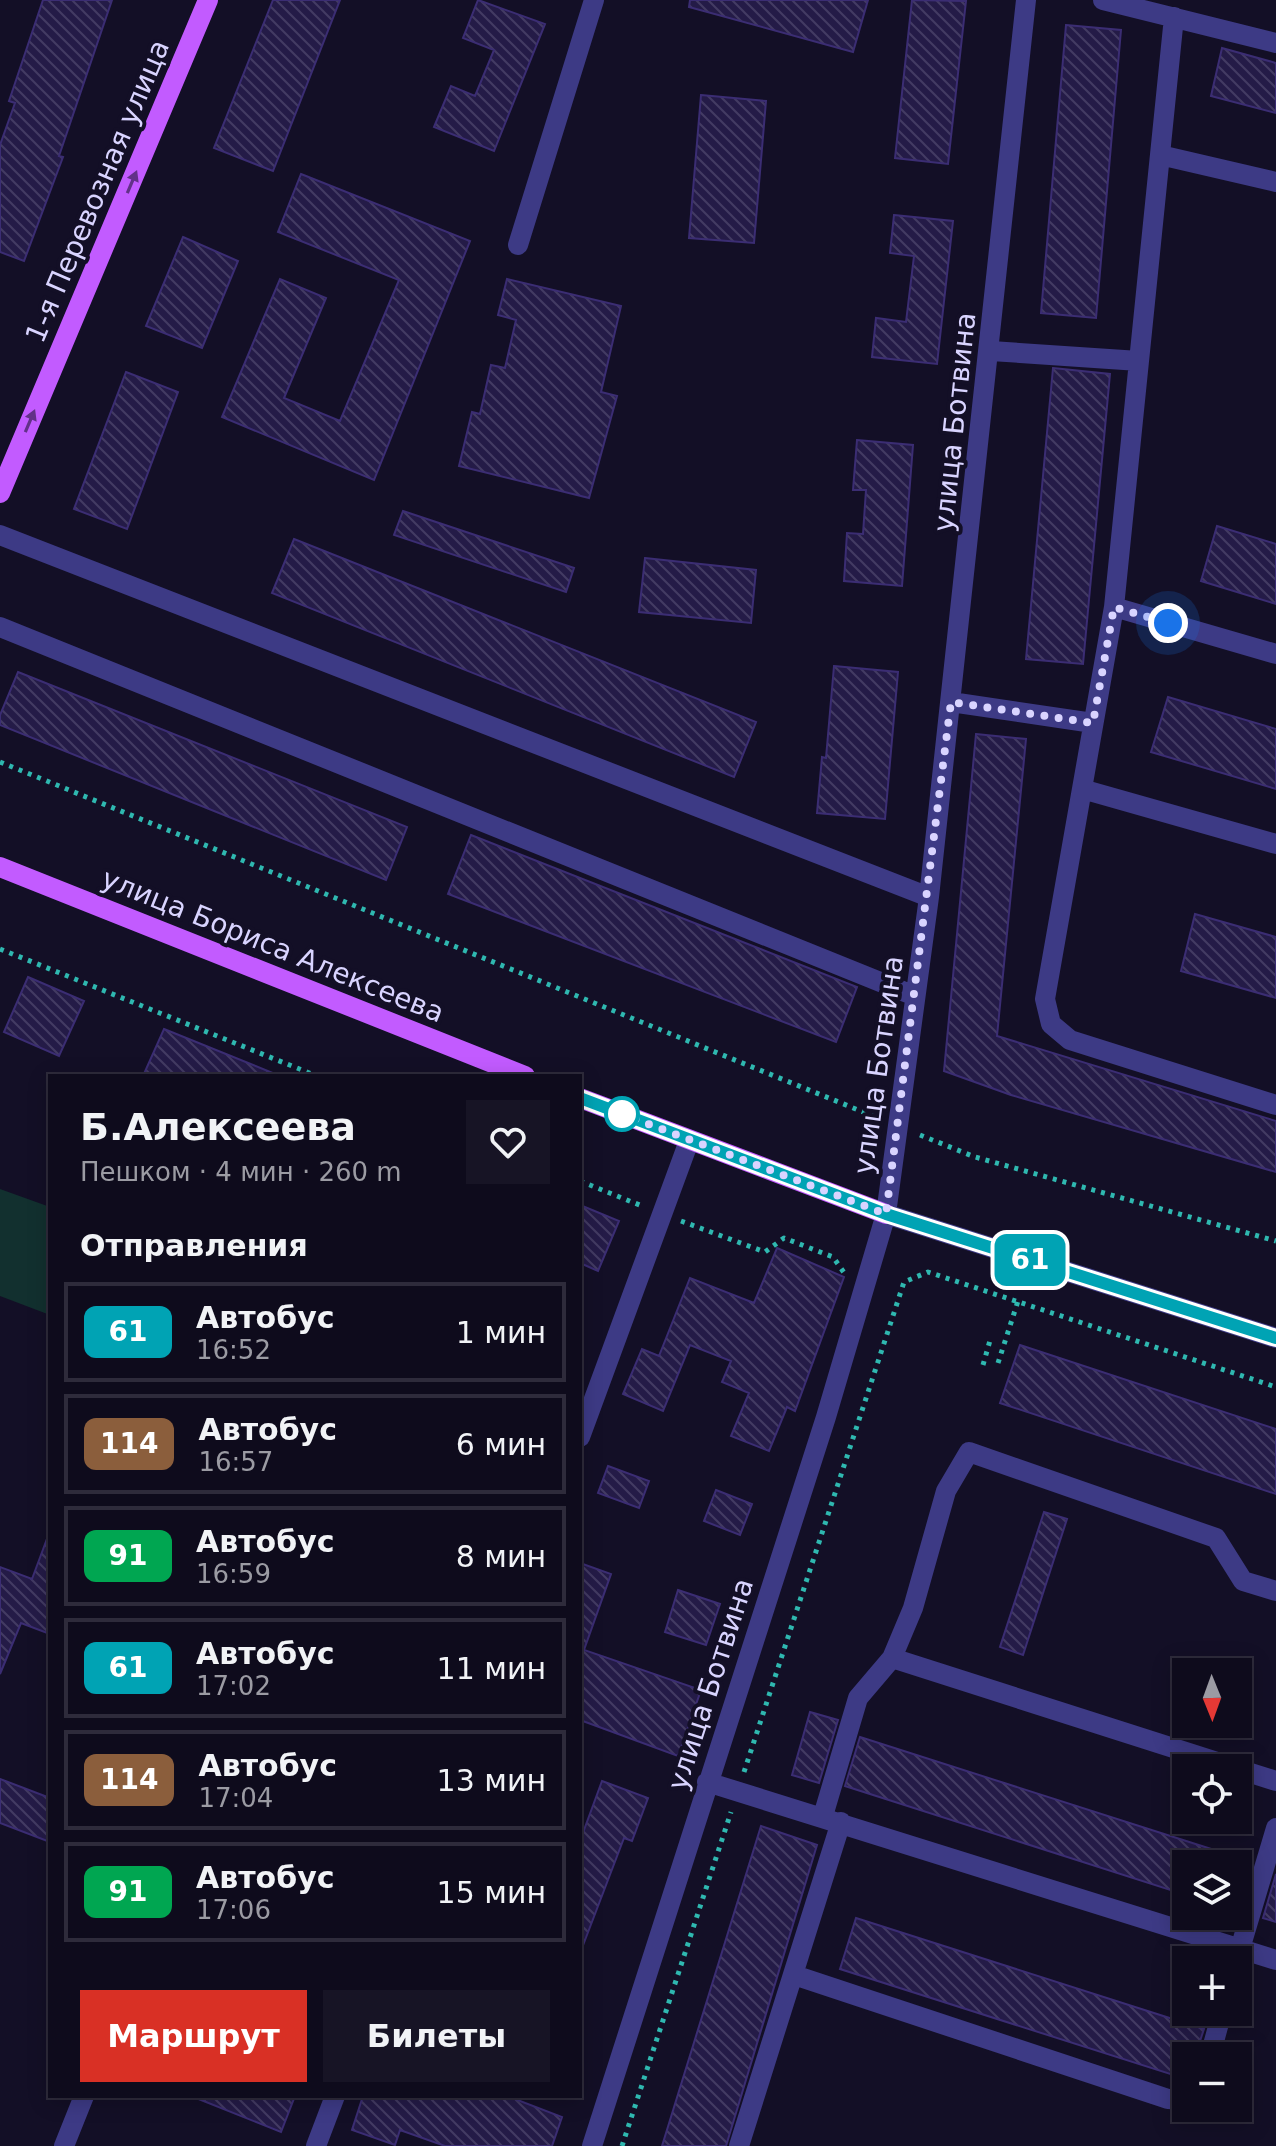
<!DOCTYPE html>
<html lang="ru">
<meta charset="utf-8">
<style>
body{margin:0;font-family:"DejaVu Sans",sans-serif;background:#171425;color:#f1f3f6;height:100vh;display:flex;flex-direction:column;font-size:30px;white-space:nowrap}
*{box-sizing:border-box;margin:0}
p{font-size:26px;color:#9b9ba3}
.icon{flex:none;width:44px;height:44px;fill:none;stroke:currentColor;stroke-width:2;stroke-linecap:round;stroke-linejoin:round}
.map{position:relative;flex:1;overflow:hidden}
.drawer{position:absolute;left:48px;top:1074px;width:534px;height:1024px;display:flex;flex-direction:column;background:#0e0b1c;border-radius:0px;box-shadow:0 4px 20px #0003,0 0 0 2px #2e2b3b}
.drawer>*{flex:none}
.badge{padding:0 16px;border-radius:12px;font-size:28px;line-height:52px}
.needle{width:52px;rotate:179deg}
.tools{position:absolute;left:1172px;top:1658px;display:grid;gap:16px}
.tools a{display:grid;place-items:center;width:80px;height:80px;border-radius:0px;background:#0e0b1c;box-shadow:0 4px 20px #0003,0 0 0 2px #2e2b3b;font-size:40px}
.you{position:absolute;width:40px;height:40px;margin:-20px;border:6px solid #fff;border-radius:50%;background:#1a73e8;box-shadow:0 0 0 12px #1a73e833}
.map>.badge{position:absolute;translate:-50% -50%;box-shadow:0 0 0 4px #fff}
h2{padding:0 32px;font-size:30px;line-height:72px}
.round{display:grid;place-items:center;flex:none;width:84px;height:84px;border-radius:0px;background:#171425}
.overview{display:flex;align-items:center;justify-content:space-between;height:136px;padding:0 32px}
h1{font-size:38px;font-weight:800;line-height:60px}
.cta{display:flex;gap:16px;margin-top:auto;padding:16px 32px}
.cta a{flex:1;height:92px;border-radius:0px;background:#d93025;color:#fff;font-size:32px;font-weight:800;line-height:92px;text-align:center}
.cta a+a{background:#171425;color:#f1f3f6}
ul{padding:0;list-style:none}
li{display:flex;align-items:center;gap:24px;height:100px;margin:0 16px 12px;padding:0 16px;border:4px solid #2e2b3b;border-radius:0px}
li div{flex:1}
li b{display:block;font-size:30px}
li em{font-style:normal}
li .badge{min-width:88px;font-weight:700;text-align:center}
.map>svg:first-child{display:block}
.green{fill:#12302f}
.building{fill:url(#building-back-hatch);stroke:#3b2d73;stroke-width:2}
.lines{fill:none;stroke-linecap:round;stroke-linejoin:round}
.path{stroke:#2fb8b0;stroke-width:5;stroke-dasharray:4 6;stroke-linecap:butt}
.minor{stroke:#3d3a85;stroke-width:20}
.major{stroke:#c25bff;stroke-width:20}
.oneway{fill:#623188}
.line-casing{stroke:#fff;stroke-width:18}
.line{stroke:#00a3b4;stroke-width:12}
.walk{stroke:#d9d4ff;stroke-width:8;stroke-dasharray:0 14.4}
.stop-dot{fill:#fff;stroke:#00a3b4;stroke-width:4}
.labels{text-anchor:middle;stroke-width:8;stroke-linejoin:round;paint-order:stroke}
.street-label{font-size:28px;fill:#d9d4ff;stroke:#130f26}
</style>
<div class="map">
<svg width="1276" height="2146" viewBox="0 0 1276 2146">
<defs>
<pattern id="building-back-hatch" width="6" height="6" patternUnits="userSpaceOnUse" patternTransform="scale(2)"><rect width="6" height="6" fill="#241b47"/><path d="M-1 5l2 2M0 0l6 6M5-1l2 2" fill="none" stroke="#433b63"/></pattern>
</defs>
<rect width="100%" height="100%" fill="#130f26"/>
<path class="green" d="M 0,1189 L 50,1207 L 50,1315 L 0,1296 Z"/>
<path class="building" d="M 43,0 L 112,0 L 59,156 L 63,157 L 24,261 L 0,252 L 0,145 L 15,103 L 9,101 Z
M 273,0 L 340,0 L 273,171 L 214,148 Z
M 478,0 L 545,24 L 494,151 L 434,127 L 451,86 L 475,96 L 494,50 L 463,38 Z
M 690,0 L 868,0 L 853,52 L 689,7 Z
M 912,0 L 966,1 L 948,164 L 895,158 Z
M 1066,25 L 1121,30 L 1096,318 L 1041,313 Z
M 1222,48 L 1276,63 L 1276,113 L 1211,96 Z
M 701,95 L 766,101 L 754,243 L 689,238 Z
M 301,174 L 470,241 L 374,480 L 222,417 L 280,279 L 326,298 L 284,398 L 340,421 L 399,280 L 278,232 Z
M 894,215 L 953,221 L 937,364 L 872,357 L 876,318 L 906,322 L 914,256 L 890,253 Z
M 183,237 L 238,261 L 202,348 L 146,326 Z
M 507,279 L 621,306 L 601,392 L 617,396 L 589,498 L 459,466 L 472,412 L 480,414 L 491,365 L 505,368 L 516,320 L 498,315 Z
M 1053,368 L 1110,374 L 1083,664 L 1026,659 Z
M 126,372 L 178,392 L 127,529 L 74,509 Z
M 857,440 L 913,445 L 902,586 L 844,581 L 847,533 L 863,534 L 866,490 L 853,490 Z
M 403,511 L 574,568 L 566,592 L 394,535 Z
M 1217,526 L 1276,544 L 1276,604 L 1201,581 Z
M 294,539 L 756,722 L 734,777 L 272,593 Z
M 645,558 L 756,570 L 751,623 L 639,612 Z
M 834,666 L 898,672 L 885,819 L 817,813 L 822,757 L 826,758 Z
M 18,672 L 407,827 L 386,880 L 0,725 L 0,715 Z
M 1168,697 L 1276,729 L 1276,789 L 1151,752 Z
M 976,734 L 1026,739 L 997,1036 L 1276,1121 L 1276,1172 L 1011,1095 L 944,1071 Z
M 471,835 L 857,987 L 836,1042 L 448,894 Z
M 1195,914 L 1276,937 L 1276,998 L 1181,971 Z
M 28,977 L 84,1001 L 59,1056 L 4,1032 Z
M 164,1029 L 273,1073 L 272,1076 L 143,1076 Z
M 580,1205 L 619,1221 L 598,1271 L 580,1263 Z
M 777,1248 L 844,1277 L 795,1411 L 787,1407 L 769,1451 L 731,1436 L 749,1393 L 722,1382 L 731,1361 L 690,1345 L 663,1411 L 623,1394 L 642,1349 L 659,1356 L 690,1278 L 754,1303 Z
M 1020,1345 L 1276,1429 L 1276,1494 L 1000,1403 Z
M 608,1466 L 649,1481 L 639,1508 L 598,1493 Z
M 716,1490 L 752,1504 L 740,1535 L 704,1521 Z
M 1044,1512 L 1067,1519 L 1023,1655 L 1000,1647 Z
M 48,1536 L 50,1634 L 21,1623 L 0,1674 L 0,1567 L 32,1579 Z
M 580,1563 L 611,1574 L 584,1650 L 701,1690 L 678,1756 L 580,1720 Z
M 678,1590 L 720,1604 L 706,1645 L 665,1632 Z
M 810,1712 L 838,1720 L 819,1783 L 792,1775 Z
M 860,1737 L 1252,1862 L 1238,1910 L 1238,1864 L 1186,1864 L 1186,1895 L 845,1786 Z
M 0,1779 L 50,1798 L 50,1842 L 0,1823 Z
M 602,1781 L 648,1798 L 632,1841 L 624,1838 L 582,1948 L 580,1841 Z
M 761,1826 L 817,1845 L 726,2146 L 662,2146 Z
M 1276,1874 L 1276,1922 L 1263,1918 Z
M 856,1918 L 1204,2029 L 1195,2056 L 1186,2056 L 1186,2079 L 840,1969 Z
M 191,2096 L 295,2096 L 281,2132 Z
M 363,2096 L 507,2096 L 562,2117 L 552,2146 L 445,2146 L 400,2130 L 395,2145 L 352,2130 Z"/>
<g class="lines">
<path class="path" d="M 0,762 L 878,1118
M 0,949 L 317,1076
M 920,1135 L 975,1157 L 1276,1241
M 580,1181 L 642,1206
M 681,1221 L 765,1252 L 784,1238 L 833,1257 L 845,1274
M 998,1363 L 1018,1301
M 983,1365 L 991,1337
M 744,1772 L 904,1282 L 928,1272 L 1276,1387
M 622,2146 L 731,1812"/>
<path class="minor" d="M 1103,0 L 1276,43
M 1174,17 L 1114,607 L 1045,999 L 1051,1024 L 1070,1040 L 1276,1105
M 1160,155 L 1276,182
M 518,245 L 594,0
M 991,351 L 1139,361
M 0,535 L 929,897
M 1114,607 L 1276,654
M 0,627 L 915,996
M 951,702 L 1093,723
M 1082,789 L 1276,844
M 886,1214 L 1276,1338
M 580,1437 L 689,1141
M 892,1658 L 1236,1768
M 1238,1769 L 1276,1781
M 707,1782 L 1276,1960
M 823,1816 L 858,1698 L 892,1658 L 913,1608 L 946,1491 L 969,1452 L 1216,1538 L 1243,1581 L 1276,1591
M 1237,1959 L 1276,1828
M 794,1975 L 1168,2099 L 1186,2100
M 1210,2056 L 1222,2012
M 64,2146 L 84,2096
M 316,2146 L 335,2096
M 592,2146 L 826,1417 L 886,1214 L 929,897 L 1026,0
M 739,2146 L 841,1822"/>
<path class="major" d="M 0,493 L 208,0
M 0,867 L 525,1076
M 580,1098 L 886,1214"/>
</g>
<defs><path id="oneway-solid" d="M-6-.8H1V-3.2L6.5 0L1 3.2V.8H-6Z" transform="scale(2)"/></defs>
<g class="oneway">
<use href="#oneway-solid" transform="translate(132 182) rotate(-67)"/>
<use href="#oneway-solid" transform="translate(30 421) rotate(-67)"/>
</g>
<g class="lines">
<defs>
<path id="line" d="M 580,1098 L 886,1214 L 1276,1338"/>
</defs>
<use href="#line" class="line-casing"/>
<use href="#line" class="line"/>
<path class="walk" d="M 622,1114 L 886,1214 L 951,702 L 1093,723 L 1114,607 L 1168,623"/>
</g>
<circle class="stop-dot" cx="622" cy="1114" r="16"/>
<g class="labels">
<g class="street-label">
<text transform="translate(97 191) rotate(-67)" y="10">1-я Перевозная улица</text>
<text transform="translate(954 422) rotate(-84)" y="10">улица Ботвина</text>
<text transform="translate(273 945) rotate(22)" y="10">улица Бориса Алексеева</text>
<text transform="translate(878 1065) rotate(-82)" y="10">улица Ботвина</text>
<text transform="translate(710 1684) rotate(-72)" y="10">улица Ботвина</text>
</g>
</g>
</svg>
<div class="tools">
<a><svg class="needle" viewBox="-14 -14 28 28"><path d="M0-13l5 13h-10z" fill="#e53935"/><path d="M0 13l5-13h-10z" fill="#9b9ba3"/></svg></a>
<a><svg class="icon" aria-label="locate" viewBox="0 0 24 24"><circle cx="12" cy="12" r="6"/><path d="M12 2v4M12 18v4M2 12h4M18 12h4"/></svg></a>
<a><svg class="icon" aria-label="layers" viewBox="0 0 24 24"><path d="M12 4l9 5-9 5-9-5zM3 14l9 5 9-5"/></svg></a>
<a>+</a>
<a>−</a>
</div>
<div class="you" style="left:1168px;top:623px"></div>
<b class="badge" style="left:1030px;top:1260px;background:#00a3b4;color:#fff">61</b>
<section class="drawer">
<div class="overview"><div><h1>Б.Алексеева</h1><p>Пешком · 4 мин · 260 m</p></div><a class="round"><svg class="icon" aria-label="heart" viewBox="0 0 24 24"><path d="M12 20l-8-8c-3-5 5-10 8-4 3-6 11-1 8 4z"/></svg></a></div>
<h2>Отправления</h2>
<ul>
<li><span class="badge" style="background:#00a3b4;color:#fff">61</span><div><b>Автобус</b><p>16:52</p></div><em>1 мин</em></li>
<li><span class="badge" style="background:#8b5e3c;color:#fff">114</span><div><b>Автобус</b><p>16:57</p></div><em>6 мин</em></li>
<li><span class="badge" style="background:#00a651;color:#fff">91</span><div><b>Автобус</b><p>16:59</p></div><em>8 мин</em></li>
<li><span class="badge" style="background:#00a3b4;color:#fff">61</span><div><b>Автобус</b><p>17:02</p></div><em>11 мин</em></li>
<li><span class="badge" style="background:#8b5e3c;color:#fff">114</span><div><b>Автобус</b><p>17:04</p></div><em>13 мин</em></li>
<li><span class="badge" style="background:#00a651;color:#fff">91</span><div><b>Автобус</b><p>17:06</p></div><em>15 мин</em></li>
</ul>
<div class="cta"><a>Маршрут</a><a>Билеты</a></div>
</section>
</div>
